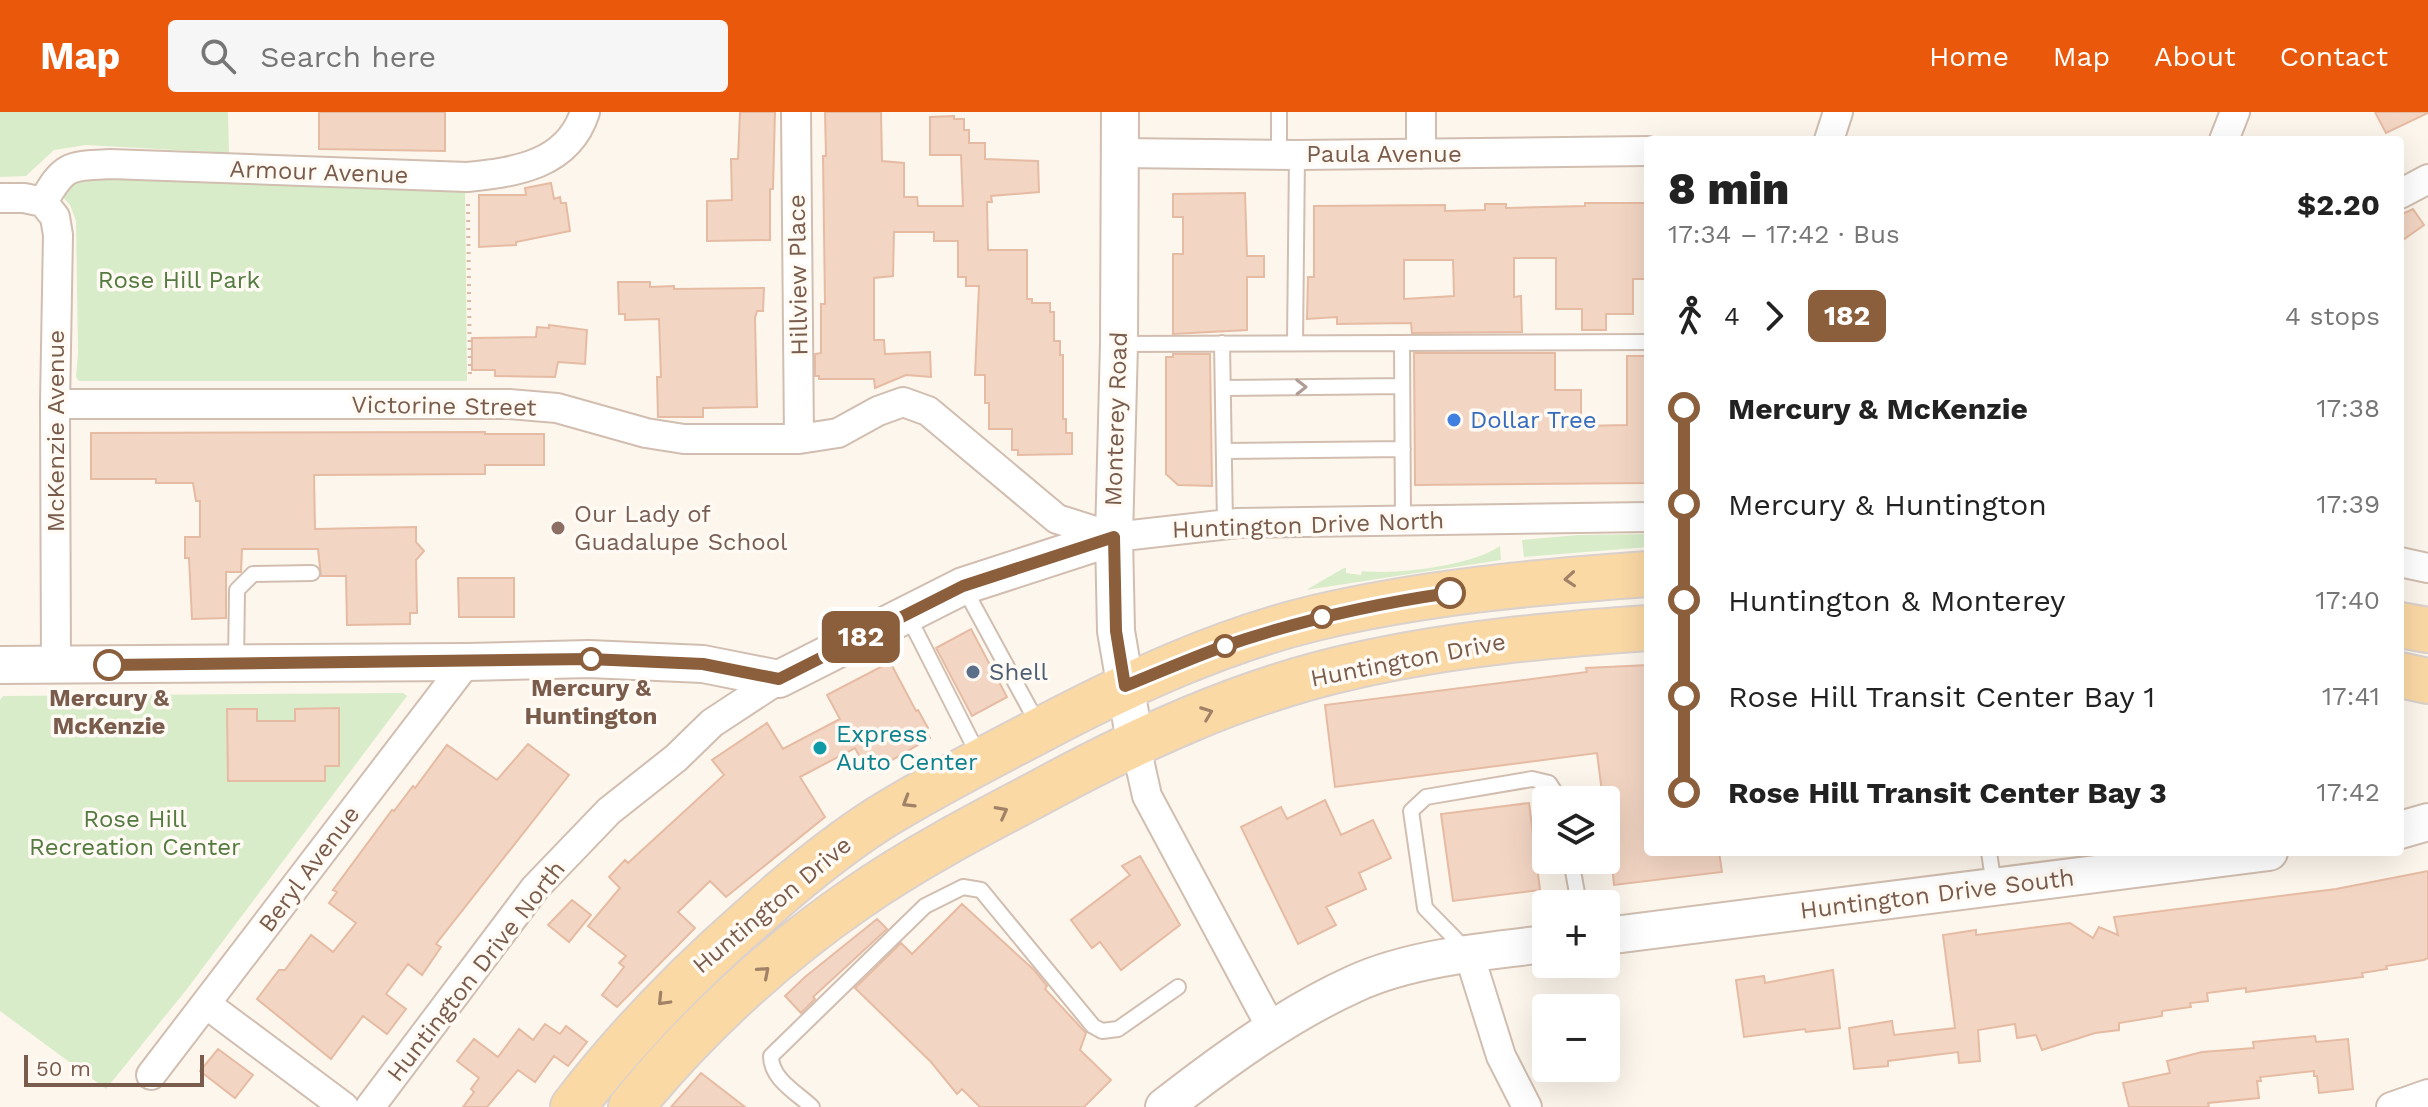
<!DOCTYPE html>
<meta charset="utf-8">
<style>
body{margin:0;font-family:"Work Sans",sans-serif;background:#f6f6f6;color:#222;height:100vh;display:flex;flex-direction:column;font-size:30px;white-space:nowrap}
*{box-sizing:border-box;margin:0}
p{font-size:26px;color:#767676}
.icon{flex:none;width:44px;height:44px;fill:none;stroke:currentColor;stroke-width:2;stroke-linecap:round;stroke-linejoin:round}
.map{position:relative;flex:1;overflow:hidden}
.details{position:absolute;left:1644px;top:24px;width:760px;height:720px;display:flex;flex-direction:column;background:#fff;border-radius:8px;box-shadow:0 8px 32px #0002}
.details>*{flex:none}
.badge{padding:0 16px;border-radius:12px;font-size:28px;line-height:52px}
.fabs{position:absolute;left:1532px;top:674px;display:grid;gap:16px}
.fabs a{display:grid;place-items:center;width:88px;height:88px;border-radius:8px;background:#fff;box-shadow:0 8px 32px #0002;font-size:40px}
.scale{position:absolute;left:24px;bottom:20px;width:180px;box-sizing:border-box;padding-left:8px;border:4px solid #7a5c4d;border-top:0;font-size:22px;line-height:28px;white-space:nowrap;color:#7a5c4d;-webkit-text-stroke:6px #fffaf3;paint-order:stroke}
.map>.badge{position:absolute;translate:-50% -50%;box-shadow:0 0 0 4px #fff}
.legs{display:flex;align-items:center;gap:12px;height:88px;padding:0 24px;font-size:26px}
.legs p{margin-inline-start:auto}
.summary{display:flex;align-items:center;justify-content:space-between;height:136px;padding:0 24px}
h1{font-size:44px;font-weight:800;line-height:60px}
ul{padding:0 24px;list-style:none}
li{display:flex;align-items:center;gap:28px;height:96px;font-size:30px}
li i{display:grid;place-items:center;width:12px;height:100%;margin:0 10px;background:currentColor}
li i::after{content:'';width:20px;height:20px;margin:-10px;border:6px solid;border-radius:50%;background:#fff}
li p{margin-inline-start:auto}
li:first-child i{background:linear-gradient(#0000 50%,currentColor 0)}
li:last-child i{background:linear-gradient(currentColor 50%,#0000 0)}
header{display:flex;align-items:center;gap:48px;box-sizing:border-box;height:112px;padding:0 40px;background:#ea580c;color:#fff}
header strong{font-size:38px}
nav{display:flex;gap:44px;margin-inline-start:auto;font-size:28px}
.search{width:560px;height:72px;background:#f6f6f6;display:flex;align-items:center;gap:20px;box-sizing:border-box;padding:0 28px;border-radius:8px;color:#767676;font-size:30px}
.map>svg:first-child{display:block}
.green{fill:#d8ecc9}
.building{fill:#f3d5c3;stroke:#e6bba3;stroke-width:2;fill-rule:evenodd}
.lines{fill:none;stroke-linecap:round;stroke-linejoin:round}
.service-casing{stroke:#d1beb0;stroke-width:18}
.minor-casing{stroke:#d1beb0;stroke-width:32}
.tertiary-casing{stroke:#d1beb0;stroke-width:40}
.primary-casing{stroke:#dad1cd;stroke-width:48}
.path{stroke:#d9b8a5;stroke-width:4;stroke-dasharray:2 6;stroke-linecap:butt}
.service{stroke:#fff;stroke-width:14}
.minor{stroke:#fff;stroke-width:28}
.tertiary{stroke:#fff;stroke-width:36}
.primary{stroke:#fbd9a5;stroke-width:44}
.oneway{stroke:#af9d94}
.oneway2{stroke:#a18267}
.line-1-casing{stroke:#fff;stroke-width:18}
.line-1{stroke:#8b5e3c;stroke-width:12}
.shop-dot{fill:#3f7fe0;stroke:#fffaf3;stroke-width:3}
.education-dot{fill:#8d6e63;stroke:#fffaf3;stroke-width:3}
.stop-1-dot{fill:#fff;stroke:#8b5e3c;stroke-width:4}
.service-dot{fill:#5c6f8a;stroke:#fffaf3;stroke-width:3}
.culture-dot{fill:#0f9aa8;stroke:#fffaf3;stroke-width:3}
.labels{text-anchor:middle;stroke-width:7;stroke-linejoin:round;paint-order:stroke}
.street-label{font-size:24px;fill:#7a5c4d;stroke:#fffaf3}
.park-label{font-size:24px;fill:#537a41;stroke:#fffaf3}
.shop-label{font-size:24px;fill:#366cbe;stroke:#fffaf3;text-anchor:start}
.education-label{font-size:24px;fill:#785e54;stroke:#fffaf3;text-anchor:start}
.service-label{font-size:24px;fill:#4e5e75;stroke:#fffaf3;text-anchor:start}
.stop-label{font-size:24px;font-weight:bold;fill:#7a5c4d;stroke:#fffaf3}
.culture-label{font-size:24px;fill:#0d838f;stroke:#fffaf3;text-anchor:start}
</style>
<header>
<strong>Map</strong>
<div class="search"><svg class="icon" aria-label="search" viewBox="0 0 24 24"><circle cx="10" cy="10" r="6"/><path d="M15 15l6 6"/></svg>Search here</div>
<nav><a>Home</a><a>Map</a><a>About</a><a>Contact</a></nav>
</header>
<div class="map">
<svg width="2428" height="995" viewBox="0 0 2428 995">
<rect width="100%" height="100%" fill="#fdf6ec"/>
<path class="green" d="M 0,0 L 228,0 L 229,41 L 86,33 L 54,38 L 26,64 L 0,65 Z
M 76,63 L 465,75 L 467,269 L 79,269 L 76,265 L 78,242 L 76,109 L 70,93 L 60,82 Z
M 1648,422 L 1648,435 L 1524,445 L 1522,428 L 1578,423 Z
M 1500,434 L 1501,448 L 1306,478 L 1344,456 L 1346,456 L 1346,461 L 1361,463 L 1362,459 C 1396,463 1471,454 1500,434 Z
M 403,581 L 407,584 L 187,877 L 106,977 L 0,899 L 0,588 L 3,584 Z"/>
<path class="building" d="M 319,0 L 445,0 L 445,39 L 319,37 Z
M 740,0 L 775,0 L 773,77 L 770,77 L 770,128 L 707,129 L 707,89 L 732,88 L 731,47 L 738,47 Z
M 825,0 L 881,0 L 882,49 L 904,51 L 904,85 L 917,85 L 918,94 L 963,94 L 961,43 L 930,43 L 930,5 L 954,4 L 954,7 L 964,7 L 964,18 L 969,18 L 969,31 L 985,31 L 985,47 L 1038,49 L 1039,80 L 991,84 L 992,90 L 987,90 L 988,138 L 1027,138 L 1027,187 L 1032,187 L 1032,191 L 1050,191 L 1050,200 L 1054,200 L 1054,229 L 1060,229 L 1060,243 L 1063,243 L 1063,307 L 1066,307 L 1066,321 L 1072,321 L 1072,342 L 1018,343 L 1018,338 L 1012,338 L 1012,317 L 989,317 L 989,291 L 985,291 L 985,263 L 975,263 L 979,174 L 966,174 L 966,165 L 958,165 L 958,129 L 934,129 L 934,120 L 894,120 L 893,164 L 874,166 L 874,228 L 884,228 L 885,242 L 930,240 L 931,265 L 906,263 L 875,276 L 874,267 L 819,267 L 819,264 L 815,264 L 815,242 L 821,241 L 821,192 L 825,192 L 823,44 L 826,44 Z
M 2375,0 L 2428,0 L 2428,1 L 2386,21 Z
M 551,71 L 554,87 L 560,85 L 561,91 L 566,91 L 570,119 L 516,130 L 516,133 L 479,135 L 479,83 L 526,83 L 525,76 Z
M 1245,81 L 1247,144 L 1264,144 L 1264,165 L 1247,165 L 1247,218 L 1173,222 L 1173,142 L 1183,142 L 1183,105 L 1173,105 L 1173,82 Z
M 1585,91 L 1648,91 L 1648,167 L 1633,167 L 1633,202 L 1606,202 L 1606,218 L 1582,218 L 1582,197 L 1556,197 L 1556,146 L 1514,146 L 1514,185 L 1521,184 L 1522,220 L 1412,221 L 1411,211 L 1337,212 L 1337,205 L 1307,207 L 1308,165 L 1314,165 L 1314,94 L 1445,93 L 1445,99 L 1485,98 L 1485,92 L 1506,92 L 1506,96 L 1585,94 ZM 1404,148 L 1453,148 L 1454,184 L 1404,187 Z
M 2413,97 L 2424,113 L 2400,130 L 2400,103 Z
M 618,170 L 650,170 L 650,175 L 674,174 L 674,177 L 764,176 L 763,199 L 757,199 L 755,206 L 757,295 L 703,296 L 703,305 L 658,305 L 657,265 L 661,265 L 659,207 L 625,208 L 625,202 L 619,202 Z
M 549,213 L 587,218 L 585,252 L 558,250 L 555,265 L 495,264 L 495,258 L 472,258 L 472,226 L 536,225 L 537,215 L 549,216 Z
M 1414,241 L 1555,241 L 1555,278 L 1581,278 L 1581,314 L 1627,313 L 1627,244 L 1648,244 L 1648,371 L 1415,373 Z
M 1173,242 L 1210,242 L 1212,374 L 1178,373 L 1166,362 L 1166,245 L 1173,245 Z
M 485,320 L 485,322 L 544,322 L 544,353 L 485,353 L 485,362 L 314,363 L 315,417 L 416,415 L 416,430 L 424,439 L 416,448 L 417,501 L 410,501 L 410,512 L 347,513 L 346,464 L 321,464 L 318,437 L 242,437 L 241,460 L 226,460 L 226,506 L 192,507 L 189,446 L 185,446 L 185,425 L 200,425 L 200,389 L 196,389 L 193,371 L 156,371 L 156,367 L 91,367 L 91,321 Z
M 458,466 L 514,466 L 514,505 L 459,505 Z
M 971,517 L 1007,585 L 972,604 L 936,536 Z
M 890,550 L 916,599 L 918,598 L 928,616 L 925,618 L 930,626 L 873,659 L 872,657 L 867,659 L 855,636 L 800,665 L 825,705 L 726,785 L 710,769 L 678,800 L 695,816 L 617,895 L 602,883 L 624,855 L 619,851 L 626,844 L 588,814 L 620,776 L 609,765 L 625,748 L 628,751 L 724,663 L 712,648 L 767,611 L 783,637 L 840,607 L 827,583 Z
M 1648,553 L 1648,740 L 1719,740 L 1722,760 L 1614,773 L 1606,688 L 1603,688 L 1597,641 L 1335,675 L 1325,593 L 1587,560 L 1586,556 Z
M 339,596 L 339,654 L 325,654 L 325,669 L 228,669 L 227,597 L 257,597 L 257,609 L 295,609 L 295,597 Z
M 528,632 L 569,663 L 436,832 L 441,835 L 422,863 L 408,852 L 386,882 L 406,897 L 387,922 L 363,904 L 331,947 L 257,887 L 279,858 L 285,858 L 311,823 L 333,840 L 356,811 L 329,791 L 337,780 L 333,778 L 392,698 L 394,699 L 413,674 L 415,676 L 447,633 L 497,668 Z
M 1325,688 L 1341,723 L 1373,708 L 1391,746 L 1359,761 L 1366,777 L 1326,795 L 1336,813 L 1298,832 L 1241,715 L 1281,695 L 1287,707 Z
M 1529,691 L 1540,778 L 1453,789 L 1441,702 Z
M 1140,744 L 1180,813 L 1121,858 L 1100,830 L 1092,836 L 1071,808 L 1130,763 L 1122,754 Z
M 2428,759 L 2428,846 L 2424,848 L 2386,854 L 2387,857 L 2362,861 L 2363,865 L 2246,880 L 2246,876 L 2207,881 L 2208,889 L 2190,891 L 2191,895 L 2162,899 L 2162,904 L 2119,911 L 2119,918 L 2095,921 L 2042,938 L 2036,923 L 2017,926 L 2015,912 L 1978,918 L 1980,949 L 1959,951 L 1958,940 L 1888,949 L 1888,954 L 1854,957 L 1849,916 L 1892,909 L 1894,923 L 1955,916 L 1943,823 L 1976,818 L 1976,823 L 2070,811 L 2093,826 L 2099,815 L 2118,823 L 2114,805 L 2336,777 Z
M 572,788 L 591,803 L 569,830 L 548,813 Z
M 962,792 L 1034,858 L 1047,874 L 1045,877 L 1086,921 L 1080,938 L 1111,968 L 1084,995 L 980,995 L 962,977 L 957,982 L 931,950 L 855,876 L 901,831 L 912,842 Z
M 877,807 L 887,817 L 813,885 L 815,887 L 801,901 L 785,884 L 805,865 Z
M 1833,858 L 1840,916 L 1806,920 L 1805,917 L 1744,925 L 1736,868 L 1764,864 L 1765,871 Z
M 545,912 L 560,922 L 566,914 L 587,930 L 568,954 L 554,944 L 535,970 L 518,958 L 487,995 L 463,995 L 474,980 L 471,977 L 479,966 L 457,949 L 474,927 L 498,945 L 519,917 L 533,928 Z
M 2315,924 L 2316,930 L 2348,927 L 2353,977 L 2319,981 L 2317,964 L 2314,964 L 2314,959 L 2260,965 L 2261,969 L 2257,969 L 2259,986 L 2208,991 L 2209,995 L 2129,995 L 2123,971 L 2170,961 L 2167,949 L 2202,940 L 2254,936 L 2253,930 Z
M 218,937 L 253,963 L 235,986 L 200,959 Z
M 701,961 L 745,995 L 671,995 Z"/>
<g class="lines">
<defs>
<path id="service" d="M 1279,43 L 1279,0
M 1222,231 L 1225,412
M 1295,231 L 1297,43
M 1402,231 L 1403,410
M 1119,232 L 1648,230
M 1223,276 L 1402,274
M 1224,339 L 1403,337
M 963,474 L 1039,614
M 907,502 L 979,644
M 236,552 L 237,478 L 253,462 L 312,461
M 1989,740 L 1994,774
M 1571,748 L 1579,792
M 1467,839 L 1425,796 L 1411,699 L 1426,685 L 1532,667 L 1549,671 L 1560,688
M 812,995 C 796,980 771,967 771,944 L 925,794 L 963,775 L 981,778 L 1093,914 L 1102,919 L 1118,917 L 1178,875"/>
<path id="minor" d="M 796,0 L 799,327
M 1421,0 L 1421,42
M 1829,28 L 1838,0
M 2224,28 L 2235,0
M 1120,41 L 1297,43 L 1648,39
M 2400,82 L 2428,67
M 0,86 L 24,86 L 43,90
M 43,90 C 64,53 68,54 110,52 L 467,65 C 516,60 568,53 585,0
M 43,90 L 55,105 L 58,123 L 55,292 L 56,554
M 55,292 L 509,292 L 557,296 L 646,321 L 684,327 L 799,327 L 838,321 L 878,299 L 903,290 L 928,299 L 1057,407 L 1114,425 L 1238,411 L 1648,405
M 2400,450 L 2428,456
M 1135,630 L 1147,684 L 1272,917
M 1469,842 L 1501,944 L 1527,995
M 206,892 L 344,995
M 151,963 L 467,550
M 370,995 L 535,776 L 609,699 L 676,646 L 712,611 L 779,567
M 2391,995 L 2428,982"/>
<path id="tertiary" d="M 1120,0 L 1119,232 L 1114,425 L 1116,519 L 1135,630
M 0,553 L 467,550 L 589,547 L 703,552 L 779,567 L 963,474 L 1114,425
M 2400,718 L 2428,710
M 1606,824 L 2269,740
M 1164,995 C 1223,949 1286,903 1354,872 C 1410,846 1486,839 1546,832"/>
<path id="primary" d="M 2400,513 L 2428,518
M 2400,563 L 2428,569
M 573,995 C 626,926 683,867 748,810 C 790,772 833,736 880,706 C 933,673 989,645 1044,616 C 1130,571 1220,529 1315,506 C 1425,480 1536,470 1648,462
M 631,995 C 694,917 774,843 857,786 C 913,747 974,715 1035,683 C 1136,628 1241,579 1354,554 C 1451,532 1549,523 1648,516"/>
</defs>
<use href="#service" class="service-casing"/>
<use href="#minor" class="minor-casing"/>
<use href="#tertiary" class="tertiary-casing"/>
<use href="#primary" class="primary-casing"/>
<path class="path" d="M 468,92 L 470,267"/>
<use href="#service" class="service"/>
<use href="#minor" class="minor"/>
<use href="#tertiary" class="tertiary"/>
<use href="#primary" class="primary"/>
</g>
<defs><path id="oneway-chevron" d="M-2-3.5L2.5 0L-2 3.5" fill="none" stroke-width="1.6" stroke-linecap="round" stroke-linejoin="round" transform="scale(2)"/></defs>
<use class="oneway" href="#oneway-chevron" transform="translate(1301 275) rotate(-1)"/>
<g class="oneway2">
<use href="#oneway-chevron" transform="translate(1570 467) rotate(176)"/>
<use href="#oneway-chevron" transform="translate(1207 601) rotate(-21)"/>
<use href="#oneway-chevron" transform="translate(908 690) rotate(149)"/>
<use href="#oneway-chevron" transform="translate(1002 700) rotate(-28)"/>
<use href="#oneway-chevron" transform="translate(764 860) rotate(-41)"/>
<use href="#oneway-chevron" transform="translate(663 888) rotate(134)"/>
</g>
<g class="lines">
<defs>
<path id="line-1" d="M 109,553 L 589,547 L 703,552 L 779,567 L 963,474 L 1114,425 L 1116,519 L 1125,574 C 1157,561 1189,547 1222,535 C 1297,509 1373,492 1450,481"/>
</defs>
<use href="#line-1" class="line-1-casing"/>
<use href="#line-1" class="line-1"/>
</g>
<circle class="shop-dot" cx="1454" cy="308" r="8"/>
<circle class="education-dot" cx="558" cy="416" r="8"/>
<g class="stop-1-dot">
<circle cx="1450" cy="481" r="14"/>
<circle cx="1322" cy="505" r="10"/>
<circle cx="1225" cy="534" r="10"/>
<circle cx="591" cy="547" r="10"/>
<circle cx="109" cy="553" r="14"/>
</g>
<circle class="service-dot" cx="973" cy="560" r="8"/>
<circle class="culture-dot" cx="820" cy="636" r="8"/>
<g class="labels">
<g class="street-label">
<text x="1384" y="50">Paula Avenue</text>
<text transform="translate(319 60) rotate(2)" y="8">Armour Avenue</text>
<text transform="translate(798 163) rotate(-91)" y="8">Hillview Place</text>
<text transform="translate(444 294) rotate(1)" y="8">Victorine Street</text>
<text transform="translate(1116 307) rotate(-88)" y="8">Monterey Road</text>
<text transform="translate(56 319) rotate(-90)" y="8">McKenzie Avenue</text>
<text transform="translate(1308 413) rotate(-2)" y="8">Huntington Drive North</text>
<text transform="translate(1408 548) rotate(-11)" y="8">Huntington Drive</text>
<text transform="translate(309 757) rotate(-53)" y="8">Beryl Avenue</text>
<text transform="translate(1937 782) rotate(-7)" y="8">Huntington Drive South</text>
<text transform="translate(772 793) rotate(-40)" y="8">Huntington Drive</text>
<text transform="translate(476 859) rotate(-52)" y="8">Huntington Drive North</text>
</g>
<g class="park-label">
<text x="179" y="176">Rose Hill Park</text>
<text x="135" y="715">Rose Hill<tspan x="135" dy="28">Recreation Center</tspan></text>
</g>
<g class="shop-label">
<text x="1470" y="316">Dollar Tree</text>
</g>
<g class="education-label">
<text x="574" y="410">Our Lady of<tspan x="574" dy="28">Guadalupe School</tspan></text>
</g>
<g class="service-label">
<text x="989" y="568">Shell</text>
</g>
<g class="stop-label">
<text x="591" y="584">Mercury &amp;<tspan x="591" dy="28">Huntington</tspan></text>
<text x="109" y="594">Mercury &amp;<tspan x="109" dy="28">McKenzie</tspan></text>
</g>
<g class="culture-label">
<text x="836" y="630">Express<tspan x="836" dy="28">Auto Center</tspan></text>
</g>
</g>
</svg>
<div class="fabs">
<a><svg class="icon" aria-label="layers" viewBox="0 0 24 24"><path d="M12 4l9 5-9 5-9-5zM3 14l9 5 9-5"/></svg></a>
<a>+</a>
<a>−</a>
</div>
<div class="scale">50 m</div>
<b class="badge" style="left:861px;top:525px;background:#8b5e3c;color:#fff">182</b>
<section class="details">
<div class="summary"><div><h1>8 min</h1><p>17:34 – 17:42 · Bus</p></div><b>$2.20</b></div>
<div class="legs"><svg class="icon" aria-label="walk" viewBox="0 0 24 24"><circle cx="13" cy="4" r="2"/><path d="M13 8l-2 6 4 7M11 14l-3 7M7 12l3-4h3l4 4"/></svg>4<svg class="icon" aria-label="forward" viewBox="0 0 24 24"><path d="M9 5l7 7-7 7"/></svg><b class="badge" style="background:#8b5e3c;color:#fff">182</b><p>4 stops</p></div>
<ul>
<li><i style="color:#8b5e3c"></i><b>Mercury &amp; McKenzie</b><p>17:38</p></li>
<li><i style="color:#8b5e3c"></i><span>Mercury &amp; Huntington</span><p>17:39</p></li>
<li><i style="color:#8b5e3c"></i><span>Huntington &amp; Monterey</span><p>17:40</p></li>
<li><i style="color:#8b5e3c"></i><span>Rose Hill Transit Center Bay 1</span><p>17:41</p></li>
<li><i style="color:#8b5e3c"></i><b>Rose Hill Transit Center Bay 3</b><p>17:42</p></li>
</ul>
</section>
</div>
